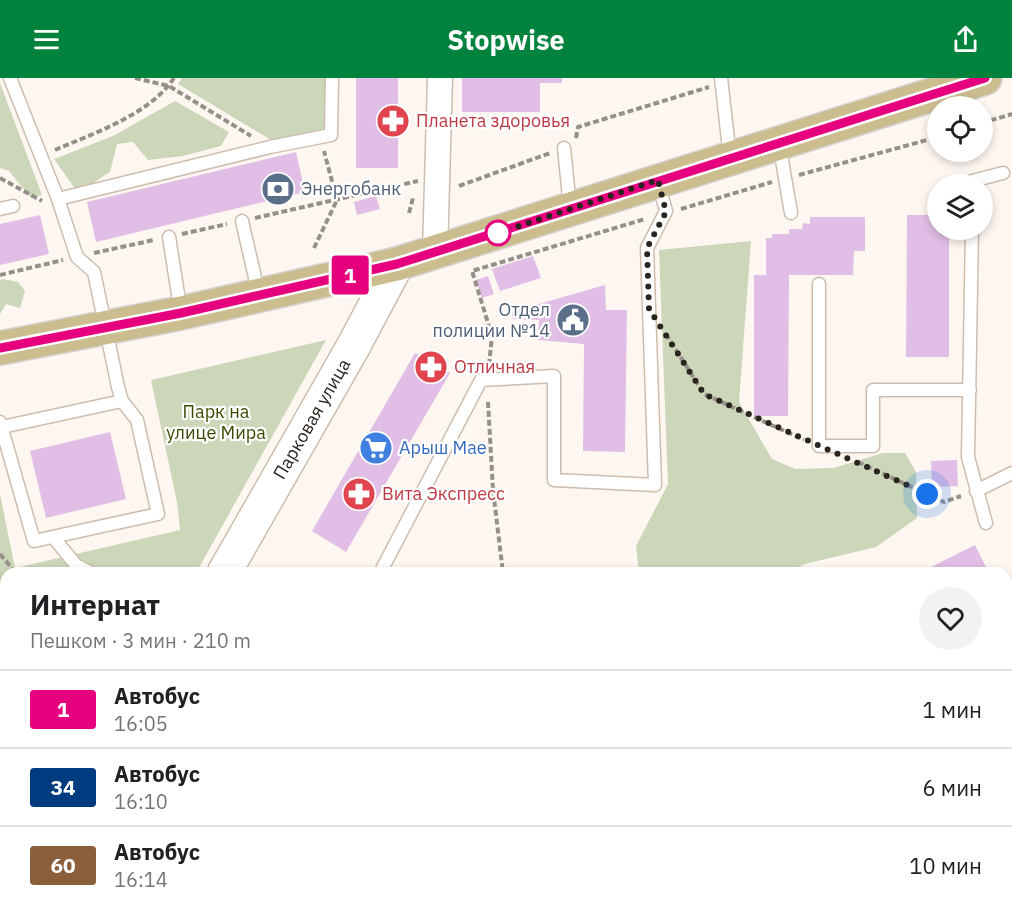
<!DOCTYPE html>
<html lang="ru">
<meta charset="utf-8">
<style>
body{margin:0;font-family:"IBM Plex Sans",sans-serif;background:#f2f2f2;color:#202124;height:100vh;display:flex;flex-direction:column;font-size:22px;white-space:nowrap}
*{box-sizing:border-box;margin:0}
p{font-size:20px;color:#757577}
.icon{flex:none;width:33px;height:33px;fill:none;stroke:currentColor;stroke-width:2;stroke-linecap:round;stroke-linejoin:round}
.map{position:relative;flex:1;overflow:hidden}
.sheet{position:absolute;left:0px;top:489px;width:1012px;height:348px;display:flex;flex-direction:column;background:#fff;border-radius:18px 18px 0 0;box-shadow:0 3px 9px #0003}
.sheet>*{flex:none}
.badge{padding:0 12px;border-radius:4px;font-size:21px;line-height:39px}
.controls{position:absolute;left:927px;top:18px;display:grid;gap:12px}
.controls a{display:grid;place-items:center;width:66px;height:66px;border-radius:50%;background:#fff;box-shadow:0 3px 9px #0003;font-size:30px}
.you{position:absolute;width:30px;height:30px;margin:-15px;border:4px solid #fff;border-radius:50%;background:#1a73e8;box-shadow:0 0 0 9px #1a73e833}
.map>.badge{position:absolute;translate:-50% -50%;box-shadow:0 0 0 3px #fff}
.round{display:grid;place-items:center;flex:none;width:63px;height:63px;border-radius:32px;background:#f2f2f2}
.summary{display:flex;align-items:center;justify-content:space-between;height:102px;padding:0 30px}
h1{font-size:28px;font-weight:800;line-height:45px}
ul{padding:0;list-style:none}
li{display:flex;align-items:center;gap:18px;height:78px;padding:0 30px;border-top:2px solid #e0e0e0}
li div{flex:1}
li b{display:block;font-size:22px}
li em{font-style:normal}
li .badge{min-width:66px;font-weight:700;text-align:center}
header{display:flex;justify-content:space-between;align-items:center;height:78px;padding:0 30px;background:#02833d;color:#fff;font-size:27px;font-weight:800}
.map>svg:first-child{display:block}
.green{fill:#cbd7b8}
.building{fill:#e1bee5}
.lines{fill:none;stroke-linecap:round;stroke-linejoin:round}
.lane-casing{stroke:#cebdaf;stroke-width:15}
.street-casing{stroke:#cebdaf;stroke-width:27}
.secondary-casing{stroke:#cebdaf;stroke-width:36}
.primary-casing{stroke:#d4d3d2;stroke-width:36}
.path{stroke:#968f8a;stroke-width:4;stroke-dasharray:6 3;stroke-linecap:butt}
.lane{stroke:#fff;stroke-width:12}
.street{stroke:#fff;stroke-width:24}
.secondary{stroke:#fff;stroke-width:33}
.primary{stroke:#ccbd8f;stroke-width:33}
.line-casing{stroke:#fff;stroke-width:14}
.line{stroke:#e6007e;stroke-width:9}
.walk{stroke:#2a241f;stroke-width:6;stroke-dasharray:0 10.8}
.stop-dot{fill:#fff;stroke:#e6007e;stroke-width:3}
.labels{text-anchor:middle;stroke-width:4.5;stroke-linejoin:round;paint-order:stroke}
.health-label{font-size:18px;fill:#be3a42;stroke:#fff;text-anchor:start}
.service-label{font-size:18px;fill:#4e5e75;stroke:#fff;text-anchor:start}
.park-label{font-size:18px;fill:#394b00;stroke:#fff}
.street-label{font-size:18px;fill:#2a241f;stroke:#fff}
.shop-label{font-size:18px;fill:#366cbe;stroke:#fff;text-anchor:start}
</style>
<header><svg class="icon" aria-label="menu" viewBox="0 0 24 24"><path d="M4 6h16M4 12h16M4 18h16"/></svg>Stopwise<svg class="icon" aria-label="share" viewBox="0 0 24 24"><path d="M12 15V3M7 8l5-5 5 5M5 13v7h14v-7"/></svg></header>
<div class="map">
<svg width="1012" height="837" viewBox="0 0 1012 837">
<rect width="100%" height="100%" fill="#fef7f1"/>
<path class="green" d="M 182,0 L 327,0 L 325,51 L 271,62 L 178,6 Z
M 0,5 L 42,117 L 31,120 L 9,93 L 0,90 Z
M 175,23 L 229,54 L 221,68 L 183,78 L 148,82 L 133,64 L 117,66 L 110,94 L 78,115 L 54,81 L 113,58 Z
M 751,163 L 739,324 L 772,381 L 795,391 L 834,390 L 883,375 L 905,375 L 916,394 L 917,440 L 876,469 L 805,486 L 787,495 L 639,495 L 636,468 L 668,406 L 659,172 Z
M 3,201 L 18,204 L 25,213 L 20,230 L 6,226 L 0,236 L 0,202 Z
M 326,262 L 196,495 L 6,495 L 6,831 L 8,831 L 5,837 L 0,837 L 0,416 L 15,490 L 180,452 L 177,424 L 151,302 Z"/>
<path class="building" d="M 356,0 L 398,0 L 398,90 L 356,90 Z
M 462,0 L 562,0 L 562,5 L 540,5 L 540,34 L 462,34 Z
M 296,74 L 305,114 L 96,164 L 87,124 Z
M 376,118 L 380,131 L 357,137 L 354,124 Z
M 40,137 L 49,176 L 0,187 L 0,146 Z
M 907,137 L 938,137 L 938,152 L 949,152 L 949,279 L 906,279 Z
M 810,139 L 865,139 L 865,173 L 854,173 L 853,197 L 789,197 L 788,338 L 754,338 L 754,197 L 766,197 L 766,160 L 772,160 L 772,156 L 789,156 L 789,151 L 802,151 L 803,145 L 810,146 Z
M 533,178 L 541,200 L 500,213 L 492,191 Z
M 488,198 L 494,216 L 482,220 L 476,202 Z
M 605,207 L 606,232 L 627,232 L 625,374 L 583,373 L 584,266 L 538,262 L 539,242 L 513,241 L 511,234 Z
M 415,275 L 450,295 L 346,474 L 312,453 Z
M 110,354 L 126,421 L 46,440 L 30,373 Z
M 957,382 L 958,408 L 932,409 L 931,383 Z
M 975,467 L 989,495 L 919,495 Z
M 1006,741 L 1012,752 L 1012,837 L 982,837 L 980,833 L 984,831 L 1006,831 L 1009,819 L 1006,814 Z
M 119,831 L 180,831 L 174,837 L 113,837 Z
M 507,831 L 570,831 L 573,837 L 495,837 Z
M 719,831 L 755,831 L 758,837 L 722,837 Z"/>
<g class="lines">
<defs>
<path id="lane" d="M 721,0 L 730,80
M 779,65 L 791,135
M 564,70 L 570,129
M 972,106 L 972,103 L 1003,95
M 58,121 L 270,69 L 331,57 L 332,0
M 0,131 L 13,128
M 242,143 L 259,217
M 972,152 L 968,379 L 986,445
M 169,159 L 181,235
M 819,206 L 819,368 L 873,368 L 873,312 L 970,312
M 0,344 L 34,463 L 158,436 L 137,342 L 122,323 L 118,309 L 94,194 L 77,179 L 58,121 L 10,0
M 2,349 L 122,323
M 976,413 L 1012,395
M 53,459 L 76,487 L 91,495
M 380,495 L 481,302 L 554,298 L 554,402 L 655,407 L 647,170 L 666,133 L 658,104
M 318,831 L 320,837
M 594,831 L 597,837"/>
<path id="street" d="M 435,175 L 440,0
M 1006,557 L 1012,554
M 423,837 L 435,831"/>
<path id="secondary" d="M 224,495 L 353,269 L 397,186
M 27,837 L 30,831"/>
<path id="primary" d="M 0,270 L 181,235 L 397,186 L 985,0"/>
</defs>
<use href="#lane" class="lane-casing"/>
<use href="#street" class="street-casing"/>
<use href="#secondary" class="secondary-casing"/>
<use href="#primary" class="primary-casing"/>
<path class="path" d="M 135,0 L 169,8 L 251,58
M 982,45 L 1012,36
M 576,60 L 578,49 L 709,9
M 55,72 C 94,55 149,37 174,0
M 799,97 L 938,59
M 0,100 L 42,123
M 459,108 L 550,75
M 681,131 L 772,104
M 409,135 L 413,120
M 255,140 L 418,103
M 182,156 L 227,146
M 314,170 L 337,122 L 324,73
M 94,175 L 154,162
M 0,197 L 63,182
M 666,256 L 704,316 L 804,362
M 489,287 L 492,258 L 472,193 L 645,141
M 488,324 L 493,412 L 503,495
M 858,384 L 944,424 L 961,418
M 0,476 L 16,495
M 0,589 L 6,589
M 0,743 L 6,728
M 267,831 L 271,837"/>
<use href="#lane" class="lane"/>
<use href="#street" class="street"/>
<use href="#secondary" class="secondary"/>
<use href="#primary" class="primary"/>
</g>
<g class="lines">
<defs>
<path id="line" d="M 0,270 L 181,235 L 397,186 L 985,0"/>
</defs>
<use href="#line" class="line-casing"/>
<use href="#line" class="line"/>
<path class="walk" d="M 498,155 L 658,102 L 666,134 L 647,170 L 649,231 L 704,316 L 927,416"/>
</g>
<defs>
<symbol id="pharmacy-disc" viewBox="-11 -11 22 22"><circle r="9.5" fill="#e0444e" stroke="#fff"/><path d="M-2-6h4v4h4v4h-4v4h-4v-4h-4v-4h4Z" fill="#fff"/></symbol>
<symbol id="bank-disc" viewBox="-11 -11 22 22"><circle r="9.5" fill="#5c6f8a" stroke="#fff"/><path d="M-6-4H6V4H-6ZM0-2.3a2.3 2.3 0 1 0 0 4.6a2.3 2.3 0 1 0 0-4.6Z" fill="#fff"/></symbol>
<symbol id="civic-disc" viewBox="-11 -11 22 22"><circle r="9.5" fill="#5c6f8a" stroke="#fff"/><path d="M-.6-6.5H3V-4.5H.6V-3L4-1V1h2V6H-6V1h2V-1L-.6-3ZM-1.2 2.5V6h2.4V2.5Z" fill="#fff"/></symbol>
<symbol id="supermarket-disc" viewBox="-11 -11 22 22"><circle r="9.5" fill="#3f7fe0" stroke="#fff"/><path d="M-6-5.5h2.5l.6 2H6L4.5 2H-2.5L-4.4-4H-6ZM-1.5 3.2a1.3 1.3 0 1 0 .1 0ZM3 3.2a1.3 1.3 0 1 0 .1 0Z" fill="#fff"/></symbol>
</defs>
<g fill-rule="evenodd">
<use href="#pharmacy-disc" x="374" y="24" width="38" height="38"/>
<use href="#bank-disc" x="259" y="92" width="38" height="38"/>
<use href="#civic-disc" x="554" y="223" width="38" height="38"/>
<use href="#pharmacy-disc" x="412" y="270" width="38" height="38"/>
<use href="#supermarket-disc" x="357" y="351" width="38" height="38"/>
<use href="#pharmacy-disc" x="340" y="397" width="38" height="38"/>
</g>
<circle class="stop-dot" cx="498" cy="155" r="12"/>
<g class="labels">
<g class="health-label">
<text x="416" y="49">Планета здоровья</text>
<text x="454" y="295">Отличная</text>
<text x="382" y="422">Вита Экспресс</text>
</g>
<g class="service-label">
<text x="301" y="117">Энергобанк</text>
<text x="550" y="238" text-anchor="end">Отдел<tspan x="550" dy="21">полиции №14</tspan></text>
</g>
<g class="park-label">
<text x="216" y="340">Парк на<tspan x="216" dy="21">улице Мира</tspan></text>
</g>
<g class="street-label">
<text transform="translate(312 341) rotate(-60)" y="6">Парковая улица</text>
</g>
<g class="shop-label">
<text x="399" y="376">Арыш Мае</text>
</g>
</g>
</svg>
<div class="controls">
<a><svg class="icon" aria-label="locate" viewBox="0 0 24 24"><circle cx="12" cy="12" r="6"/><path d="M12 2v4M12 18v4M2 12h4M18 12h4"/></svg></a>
<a><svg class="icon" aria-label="layers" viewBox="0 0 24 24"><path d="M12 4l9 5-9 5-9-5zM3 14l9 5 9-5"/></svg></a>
</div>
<div class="you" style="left:927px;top:416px"></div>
<b class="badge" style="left:350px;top:197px;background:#e6007e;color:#fff">1</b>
<section class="sheet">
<div class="summary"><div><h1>Интернат</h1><p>Пешком · 3 мин · 210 m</p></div><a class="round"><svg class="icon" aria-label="heart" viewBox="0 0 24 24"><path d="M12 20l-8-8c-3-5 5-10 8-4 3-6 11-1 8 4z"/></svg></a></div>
<ul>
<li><span class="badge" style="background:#e6007e;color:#fff">1</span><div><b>Автобус</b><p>16:05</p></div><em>1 мин</em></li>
<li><span class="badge" style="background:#003b80;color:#fff">34</span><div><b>Автобус</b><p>16:10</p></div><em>6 мин</em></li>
<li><span class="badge" style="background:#8b5e3c;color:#fff">60</span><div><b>Автобус</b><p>16:14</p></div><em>10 мин</em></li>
</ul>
</section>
</div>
